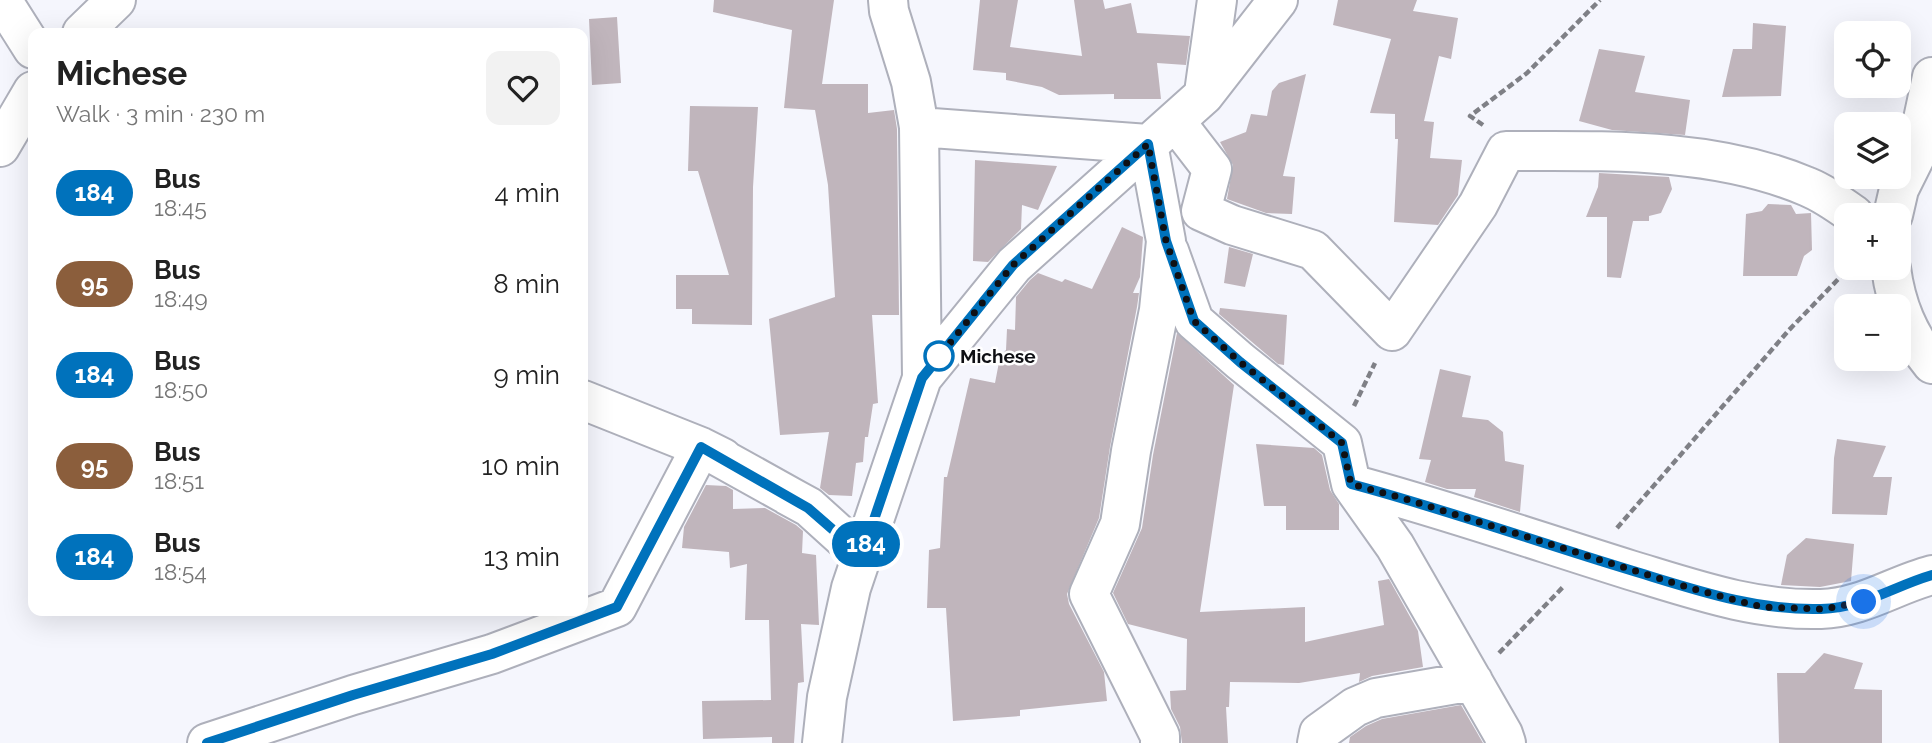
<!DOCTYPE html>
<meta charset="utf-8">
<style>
body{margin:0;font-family:Raleway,sans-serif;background:#f2f2f2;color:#222;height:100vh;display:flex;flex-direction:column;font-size:26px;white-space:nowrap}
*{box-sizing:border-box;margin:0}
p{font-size:23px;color:#767676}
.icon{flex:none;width:38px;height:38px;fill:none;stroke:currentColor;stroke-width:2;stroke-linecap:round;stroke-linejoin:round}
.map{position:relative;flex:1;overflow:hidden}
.sheet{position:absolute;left:28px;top:28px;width:560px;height:588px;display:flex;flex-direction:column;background:#fff;border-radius:14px;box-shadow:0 7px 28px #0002}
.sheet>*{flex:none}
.badge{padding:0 14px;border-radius:23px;font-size:24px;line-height:46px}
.buttons{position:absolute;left:1834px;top:21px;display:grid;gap:14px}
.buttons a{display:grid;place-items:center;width:77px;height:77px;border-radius:14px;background:#fff;box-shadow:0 7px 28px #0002;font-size:35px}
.you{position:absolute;width:35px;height:35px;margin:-18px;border:5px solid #fff;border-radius:50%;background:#1a73e8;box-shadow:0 0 0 10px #1a73e833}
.map>.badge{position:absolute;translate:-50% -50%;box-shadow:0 0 0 4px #fff}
.round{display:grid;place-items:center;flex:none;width:74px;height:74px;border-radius:14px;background:#f2f2f2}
.overview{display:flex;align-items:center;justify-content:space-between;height:119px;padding:0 28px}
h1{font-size:33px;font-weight:700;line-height:52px}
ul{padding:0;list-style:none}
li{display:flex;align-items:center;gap:21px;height:91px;padding:0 28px}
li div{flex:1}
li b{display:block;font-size:26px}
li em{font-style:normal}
li .badge{min-width:77px;font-weight:700;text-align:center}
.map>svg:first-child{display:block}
.building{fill:#c0b5bc}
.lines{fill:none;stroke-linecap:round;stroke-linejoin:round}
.minor-casing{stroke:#aeb0bb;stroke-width:42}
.path{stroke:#7f8086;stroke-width:4.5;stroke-dasharray:7 3.5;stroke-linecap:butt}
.minor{stroke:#fff;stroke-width:38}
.line-casing{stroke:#fff;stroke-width:16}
.line{stroke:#0072bc;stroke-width:10}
.walk{stroke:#0f1014;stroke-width:7;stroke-dasharray:0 12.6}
.stop-dot{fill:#fff;stroke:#0072bc;stroke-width:3.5}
.labels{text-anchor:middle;stroke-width:5;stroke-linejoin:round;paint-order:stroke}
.stop-label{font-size:19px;font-weight:bold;fill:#0f1014;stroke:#fff;text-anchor:start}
</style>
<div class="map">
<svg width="1932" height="743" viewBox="0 0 1932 743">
<rect width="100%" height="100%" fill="#f5f6fd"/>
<path class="building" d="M 714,0 L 834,0 L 822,84 L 868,84 L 868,113 L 894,110 L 897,129 L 899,315 L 872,315 L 878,403 L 873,404 L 868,437 L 865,437 L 863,462 L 856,463 L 852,496 L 829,495 L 820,488 L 829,432 L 780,435 L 769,319 L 835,297 L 828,185 L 815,110 L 784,108 L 792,30 L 713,12 Z
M 980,0 L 1018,0 L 1010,47 L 1082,56 L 1074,0 L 1103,0 L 1105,9 L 1131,3 L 1137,33 L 1190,36 L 1186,65 L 1157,63 L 1161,99 L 1114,99 L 1114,94 L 1059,95 L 1042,87 L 1006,80 L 1006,73 L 973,70 Z
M 1338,0 L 1417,0 L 1413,11 L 1458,18 L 1451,59 L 1439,56 L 1424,121 L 1434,122 L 1430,158 L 1462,160 L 1458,195 L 1438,225 L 1394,222 L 1398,139 L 1395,139 L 1395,114 L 1370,113 L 1391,39 L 1333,25 Z
M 617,17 L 621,83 L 592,85 L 589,19 Z
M 1753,23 L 1786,26 L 1781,96 L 1722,97 L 1733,49 L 1752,49 Z
M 1599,49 L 1645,56 L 1635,92 L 1690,100 L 1685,135 L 1612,130 L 1579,121 Z
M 1306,74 L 1283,176 L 1295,177 L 1292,214 L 1266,213 L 1227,199 L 1233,165 L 1220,142 L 1246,132 L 1251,114 L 1267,116 L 1272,91 L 1279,83 Z
M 690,106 L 758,107 L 753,187 L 752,325 L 692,324 L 692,309 L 676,309 L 676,275 L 729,275 L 698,171 L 688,171 Z
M 975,160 L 1057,166 L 1038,210 L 1022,205 L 1021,229 L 988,262 L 973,261 Z
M 1599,173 L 1669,177 L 1672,189 L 1661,213 L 1649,216 L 1649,221 L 1633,221 L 1621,278 L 1607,277 L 1607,217 L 1586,217 L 1598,187 Z
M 1768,204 L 1791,205 L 1796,214 L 1811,213 L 1812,250 L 1804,256 L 1797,276 L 1743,276 L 1746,214 L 1762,211 Z
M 1122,227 L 1143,237 L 1140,277 L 1133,293 L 1139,293 L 1137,307 L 1110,447 L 1099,518 L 1067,594 L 1069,604 L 1104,672 L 1107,701 L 1020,710 L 1020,716 L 953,721 L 946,608 L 927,608 L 929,550 L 940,548 L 944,477 L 947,477 L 970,378 L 995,383 L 1000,357 L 1006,350 L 1007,329 L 1015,330 L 1016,297 L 1030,280 L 1038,273 L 1062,282 L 1065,279 L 1092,289 Z
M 1229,247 L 1253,254 L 1245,287 L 1224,283 Z
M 1220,308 L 1287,315 L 1284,365 L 1278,364 L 1219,314 Z
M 1177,333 L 1234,385 L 1200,612 L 1305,607 L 1305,642 L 1384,625 L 1378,581 L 1389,579 L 1418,631 L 1423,667 L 1372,676 L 1359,682 L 1360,673 L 1299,683 L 1230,682 L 1229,707 L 1226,707 L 1228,743 L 1182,743 L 1180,727 L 1171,709 L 1170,691 L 1186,690 L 1187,639 L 1128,624 L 1113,593 L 1142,528 L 1153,455 Z
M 1440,369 L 1471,376 L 1462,417 L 1488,420 L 1503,432 L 1505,461 L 1524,465 L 1520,512 L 1474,497 L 1476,489 L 1447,489 L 1425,482 L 1431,460 L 1419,459 Z
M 1837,439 L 1886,446 L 1873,477 L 1892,477 L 1887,515 L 1832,514 L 1834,458 Z
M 1256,444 L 1314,448 L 1322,455 L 1330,490 L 1339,504 L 1339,530 L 1286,530 L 1286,506 L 1264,506 Z
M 706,485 L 726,486 L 733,490 L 733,509 L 765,508 L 796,525 L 803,531 L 802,553 L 816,555 L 819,625 L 801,624 L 804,682 L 798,683 L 794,743 L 772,743 L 772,737 L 703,739 L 702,701 L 771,700 L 769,620 L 745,620 L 747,564 L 730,568 L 729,552 L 682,548 L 684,527 Z
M 1806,538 L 1854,544 L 1851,581 L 1820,587 L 1781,585 L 1787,555 Z
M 1824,653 L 1863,663 L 1854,689 L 1882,690 L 1882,743 L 1779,743 L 1777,673 L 1805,673 Z
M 1461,705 L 1483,743 L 1349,743 L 1350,737 L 1366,726 L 1382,719 Z"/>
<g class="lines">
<defs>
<path id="minor" d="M 2,0 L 33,49
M 82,33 L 116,0
M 1204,93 L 1217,0
M 1175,121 L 1212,169 L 1201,211 L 1232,225 L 1313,250 L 1392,331 L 1478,205 L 1506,151 C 1606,151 1714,147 1808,187 C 1825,194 1840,205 1854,215
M 919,127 L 1148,144 L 1166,241 L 1159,310 L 1131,451 L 1120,524 L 1089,594 L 1160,736 L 1160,743
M 0,147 L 33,91
M 1893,215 L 1899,189 L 1915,157 L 1932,77
M 1169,251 L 1194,321 L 1240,361 L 1342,443 L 1351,484 L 1395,546 L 1503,734 L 1506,743
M 1891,268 C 1896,305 1908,335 1932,364
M 922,378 L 1014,265 L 1204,95 L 1278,0
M 583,400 L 701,447 L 723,458
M 1351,484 C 1445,509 1537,541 1630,570 C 1693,589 1755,611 1821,609 C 1862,608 1894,585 1932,575
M 787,495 L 809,507 L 862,555
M 207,743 L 353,695 L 492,654 L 617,607 L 701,447 L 809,507
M 822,743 L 827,697 L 851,588 L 922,378 L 919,127 L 911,82 L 889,11 L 888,0
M 1317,743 L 1319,733 L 1355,707 L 1376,698 L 1473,681"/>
</defs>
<use href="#minor" class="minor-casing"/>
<path class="path" d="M 1483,125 L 1470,116 L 1527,73 L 1600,0
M 1354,406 L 1375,363
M 1617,528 L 1789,330 L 1849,268
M 1499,653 L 1564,586"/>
<use href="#minor" class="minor"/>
</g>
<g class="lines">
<defs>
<path id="line" d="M 207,743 L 353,695 L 492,654 L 617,607 L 701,447 L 808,508 L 862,555 L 922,378 L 1013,265 L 1148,144 L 1166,241 L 1194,321 L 1240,362 L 1342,443 L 1351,484 C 1445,509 1537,542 1630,570 C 1693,589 1755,611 1821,609 C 1863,608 1894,586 1932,575"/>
</defs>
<use href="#line" class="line-casing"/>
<use href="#line" class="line"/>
<path class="walk" d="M 939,356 L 937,359 L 1013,265 L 1148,144 L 1166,241 L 1194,321 L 1240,362 L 1342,443 L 1351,484 L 1409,500 L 1690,588 L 1762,607 L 1823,609 L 1864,602"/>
</g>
<circle class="stop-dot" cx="939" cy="356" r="14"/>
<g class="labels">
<g class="stop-label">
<text x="960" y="363">Michese</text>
</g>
</g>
</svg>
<div class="buttons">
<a><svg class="icon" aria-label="locate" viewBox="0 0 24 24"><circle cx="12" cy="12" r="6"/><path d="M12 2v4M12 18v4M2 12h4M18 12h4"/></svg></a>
<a><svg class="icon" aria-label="layers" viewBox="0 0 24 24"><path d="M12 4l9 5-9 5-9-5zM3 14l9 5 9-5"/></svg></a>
<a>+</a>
<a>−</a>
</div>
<div class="you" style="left:1864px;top:602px"></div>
<b class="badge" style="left:866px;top:544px;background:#0072bc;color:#fff">184</b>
<section class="sheet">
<div class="overview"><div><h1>Michese</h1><p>Walk · 3 min · 230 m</p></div><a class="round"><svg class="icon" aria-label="heart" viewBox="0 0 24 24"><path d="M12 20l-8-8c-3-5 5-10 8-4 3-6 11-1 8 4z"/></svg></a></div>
<ul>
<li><span class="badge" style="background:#0072bc;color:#fff">184</span><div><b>Bus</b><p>18:45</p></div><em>4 min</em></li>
<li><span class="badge" style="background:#8b5e3c;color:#fff">95</span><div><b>Bus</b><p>18:49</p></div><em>8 min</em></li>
<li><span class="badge" style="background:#0072bc;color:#fff">184</span><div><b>Bus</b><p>18:50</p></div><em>9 min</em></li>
<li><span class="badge" style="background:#8b5e3c;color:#fff">95</span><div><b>Bus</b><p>18:51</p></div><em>10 min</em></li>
<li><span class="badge" style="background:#0072bc;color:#fff">184</span><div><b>Bus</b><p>18:54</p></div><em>13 min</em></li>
</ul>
</section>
</div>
